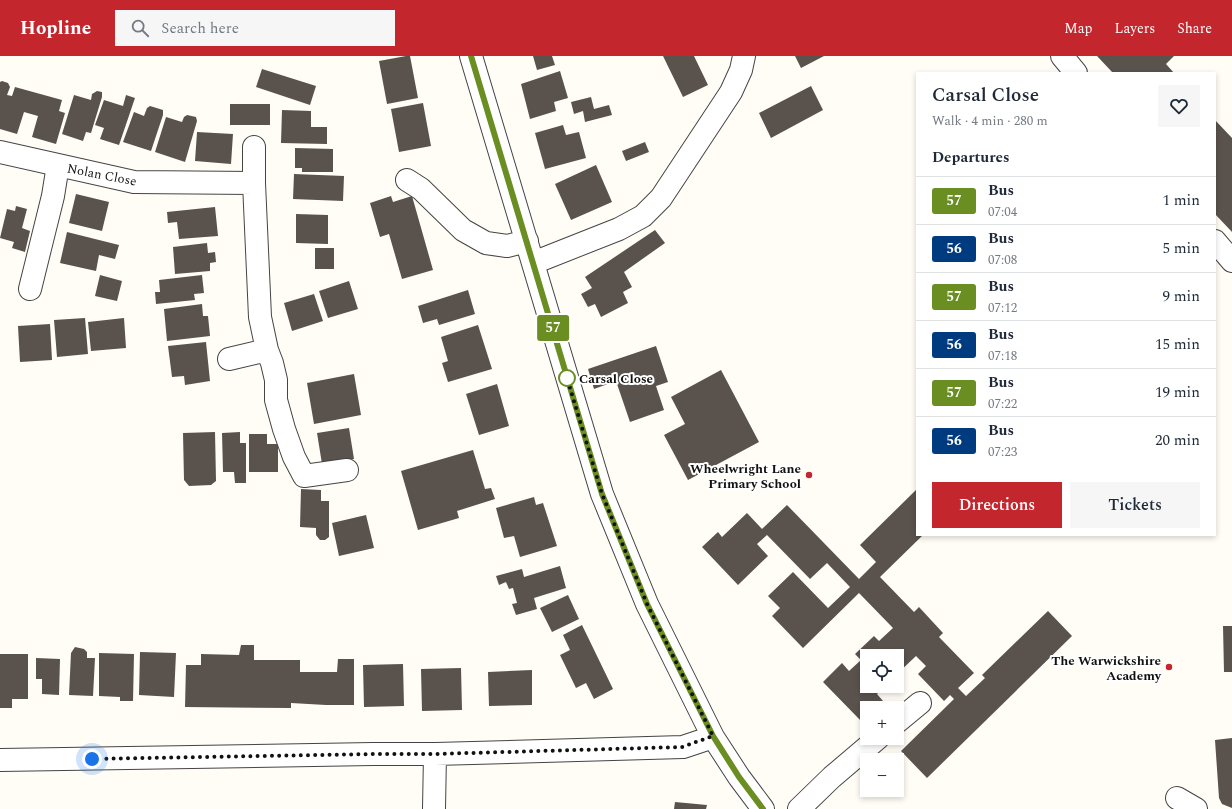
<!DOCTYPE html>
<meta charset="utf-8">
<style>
body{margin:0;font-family:Spectral,serif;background:#f6f6f7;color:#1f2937;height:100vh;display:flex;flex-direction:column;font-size:15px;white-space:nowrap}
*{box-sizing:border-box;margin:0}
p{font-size:13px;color:#747a83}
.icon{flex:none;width:22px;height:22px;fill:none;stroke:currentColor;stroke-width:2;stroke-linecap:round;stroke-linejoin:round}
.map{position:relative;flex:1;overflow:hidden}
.panel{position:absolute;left:916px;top:16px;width:300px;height:464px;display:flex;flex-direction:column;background:#fff;border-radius:0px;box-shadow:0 2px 6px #0003}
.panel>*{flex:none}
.badge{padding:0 8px;border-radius:3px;font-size:14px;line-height:26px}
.buttons{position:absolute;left:860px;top:593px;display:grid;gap:8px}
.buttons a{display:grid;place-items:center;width:44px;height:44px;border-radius:0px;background:#fff;box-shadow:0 2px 6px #0003;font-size:20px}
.you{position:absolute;width:20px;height:20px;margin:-10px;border:3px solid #fff;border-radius:50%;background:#1a73e8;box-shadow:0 0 0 6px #1a73e833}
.map>.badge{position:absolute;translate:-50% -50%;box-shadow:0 0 0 2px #fff}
h2{padding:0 16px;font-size:15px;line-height:36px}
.round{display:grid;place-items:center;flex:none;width:42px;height:42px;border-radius:0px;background:#f6f6f7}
.summary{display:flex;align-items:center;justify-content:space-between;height:68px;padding:0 16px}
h1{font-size:19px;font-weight:600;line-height:30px}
.button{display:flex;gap:8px;margin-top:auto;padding:8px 16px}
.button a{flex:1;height:46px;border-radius:0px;background:#c4262e;color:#fff;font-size:16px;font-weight:600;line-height:46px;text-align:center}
.button a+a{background:#f6f6f7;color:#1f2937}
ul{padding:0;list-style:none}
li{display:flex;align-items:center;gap:12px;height:48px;padding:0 16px;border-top:1px solid #e0e1e3}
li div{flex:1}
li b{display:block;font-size:15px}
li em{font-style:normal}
li .badge{min-width:44px;font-weight:700;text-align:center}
header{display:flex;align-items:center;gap:24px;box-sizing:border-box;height:56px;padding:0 20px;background:#c4262e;color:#fff}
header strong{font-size:19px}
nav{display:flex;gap:22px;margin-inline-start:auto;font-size:14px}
.search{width:280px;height:36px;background:#f6f6f7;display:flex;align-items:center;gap:10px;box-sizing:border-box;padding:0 14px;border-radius:0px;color:#747a83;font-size:15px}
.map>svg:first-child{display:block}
.building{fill:#5a524d}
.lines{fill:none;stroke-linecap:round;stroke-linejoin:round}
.minor-casing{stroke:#444;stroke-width:24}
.minor{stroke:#fff;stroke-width:22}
.line-casing{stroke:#fff;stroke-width:9}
.line{stroke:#6b8e23;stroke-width:6}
.walk{stroke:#111;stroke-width:4;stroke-dasharray:0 7.2}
.stop-dot{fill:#fff;stroke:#6b8e23;stroke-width:2}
.poi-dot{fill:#c4262e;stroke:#fff;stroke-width:1.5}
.labels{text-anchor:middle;stroke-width:4;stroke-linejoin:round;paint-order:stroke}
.street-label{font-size:13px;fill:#111;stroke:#fff}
.stop-label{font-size:13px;font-weight:bold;fill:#111;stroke:#fff;text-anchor:start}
.poi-label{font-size:13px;font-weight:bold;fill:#111;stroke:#fff;text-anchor:end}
</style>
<header>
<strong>Hopline</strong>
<div class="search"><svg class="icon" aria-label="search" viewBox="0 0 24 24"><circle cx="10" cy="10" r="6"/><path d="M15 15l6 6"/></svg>Search here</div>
<nav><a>Map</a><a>Layers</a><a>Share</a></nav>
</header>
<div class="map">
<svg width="1232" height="753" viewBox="0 0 1232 753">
<rect width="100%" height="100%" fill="#fffdf5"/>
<path class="building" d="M 406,0 L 410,0 L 418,42 L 387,48 L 379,5 Z
M 533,0 L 552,0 L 555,9 L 537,14 Z
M 663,0 L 694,0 L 708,29 L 683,41 Z
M 795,0 L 824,0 L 801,12 Z
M 1097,0 L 1174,0 L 1166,8 L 1174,17 L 1113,17 Z
M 262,13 L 316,30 L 310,49 L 256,31 Z
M 560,15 L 568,42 L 554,46 L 556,55 L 530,63 L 521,28 Z
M 2,25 L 8,27 L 10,31 L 7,39 L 12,40 L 15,31 L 62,44 L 59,55 L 65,57 L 56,88 L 32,81 L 38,60 L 24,56 L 17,78 L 0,73 L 0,26 Z
M 811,30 L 823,54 L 771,82 L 759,57 Z
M 97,35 L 102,36 L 102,41 L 91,77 L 86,76 L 83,85 L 62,78 L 74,39 L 91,44 L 92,38 Z
M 126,39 L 135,42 L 119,89 L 100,83 L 104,72 L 95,69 L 104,44 L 123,50 Z
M 591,41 L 594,53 L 609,49 L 612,59 L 585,66 L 583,55 L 574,58 L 571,46 Z
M 423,47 L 431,90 L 399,96 L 391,53 Z
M 230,48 L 270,48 L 270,69 L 230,69 Z
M 150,50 L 163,54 L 163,59 L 151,95 L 123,86 L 134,56 L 144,60 L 147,52 Z
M 282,54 L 311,55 L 311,71 L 327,71 L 327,88 L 281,87 Z
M 187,59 L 196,61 L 197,65 L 185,106 L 155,96 L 166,61 L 182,66 L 184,61 Z
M 1215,64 L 1232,82 L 1232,176 L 1215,158 Z
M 563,69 L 566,79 L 579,76 L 586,102 L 545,113 L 535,77 Z
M 197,76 L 233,78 L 231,108 L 195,105 Z
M 645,86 L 649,96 L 626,105 L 622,95 Z
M 295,92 L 333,93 L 333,116 L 302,116 L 302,112 L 295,112 Z
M 596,109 L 612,146 L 571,164 L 555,128 Z
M 294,118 L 344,120 L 343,145 L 293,143 Z
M 76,138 L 109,146 L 102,175 L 69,167 Z
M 391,140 L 393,146 L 412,140 L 433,214 L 402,223 L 389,178 L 380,181 L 370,147 Z
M 16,150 L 27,153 L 22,172 L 30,175 L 25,196 L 12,192 L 14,186 L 0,182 L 7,153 L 15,155 Z
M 215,151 L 218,180 L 179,183 L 177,166 L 168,167 L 167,156 Z
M 296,158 L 328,159 L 328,188 L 296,187 Z
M 655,174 L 665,187 L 624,216 L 632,231 L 623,236 L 628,247 L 601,261 L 595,248 L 588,251 L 581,238 L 592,232 L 585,221 Z
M 67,176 L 119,189 L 115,203 L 99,199 L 96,215 L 60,207 Z
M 207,187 L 208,197 L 215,196 L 216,206 L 210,207 L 210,215 L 175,218 L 173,191 Z
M 315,192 L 334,192 L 334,213 L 315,213 Z
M 100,219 L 122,225 L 117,245 L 95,240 Z
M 202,219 L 204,237 L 194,238 L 195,244 L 156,248 L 155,236 L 160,236 L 159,224 Z
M 349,225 L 358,253 L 328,262 L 319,235 Z
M 468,234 L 475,258 L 439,269 L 437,263 L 423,267 L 418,250 Z
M 314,238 L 323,265 L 292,275 L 284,247 Z
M 202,248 L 203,260 L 208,260 L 210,280 L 167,285 L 164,253 Z
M 85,262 L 88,298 L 57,301 L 54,264 Z
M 124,262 L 126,292 L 91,295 L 88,266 Z
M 50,268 L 52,304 L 20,306 L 18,270 Z
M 478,269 L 492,313 L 448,326 L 442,307 L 448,305 L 441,281 Z
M 206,286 L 210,325 L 185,329 L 184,320 L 172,321 L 168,290 Z
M 656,290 L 668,326 L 656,330 L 664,354 L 630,366 L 616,325 L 594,333 L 588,313 Z
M 721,314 L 759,386 L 688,424 L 664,379 L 685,368 L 671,341 Z
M 354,318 L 361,359 L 314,368 L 307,327 Z
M 497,328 L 509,370 L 479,379 L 466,338 Z
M 349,372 L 354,403 L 322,408 L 317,377 Z
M 215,376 L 216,425 L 211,429 L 189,430 L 184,424 L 183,377 Z
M 240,376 L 240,387 L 246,387 L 246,427 L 235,427 L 234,416 L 223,416 L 222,377 Z
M 249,378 L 267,378 L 267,388 L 278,388 L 278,416 L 249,416 Z
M 473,394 L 485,433 L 491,432 L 495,443 L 457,455 L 459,462 L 418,474 L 401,415 Z
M 301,433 L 321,434 L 321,445 L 329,445 L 329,481 L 325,484 L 320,484 L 316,479 L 316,472 L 300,471 Z
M 917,433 L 917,479 L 923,479 L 880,521 L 914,556 L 919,551 L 943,577 L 939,581 L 974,617 L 958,632 L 966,640 L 985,622 L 982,619 L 1048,555 L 1072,580 L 927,722 L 901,695 L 954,643 L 950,639 L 944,645 L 918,618 L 926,610 L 916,600 L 897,618 L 897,600 L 867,600 L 867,630 L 885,630 L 877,638 L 883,645 L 876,652 L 867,652 L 867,661 L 862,666 L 823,626 L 842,607 L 849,615 L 861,604 L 855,598 L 874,580 L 879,585 L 893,572 L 859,537 L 803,592 L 772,560 L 780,552 L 768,540 L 793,516 L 828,552 L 850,531 L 827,507 L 810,523 L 767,479 L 757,488 L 768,500 L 738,529 L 702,491 L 718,476 L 722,481 L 747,457 L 762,473 L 787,449 L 859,523 L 876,506 L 860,489 Z
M 534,441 L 536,449 L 543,447 L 557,490 L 520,501 L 514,480 L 504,482 L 496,452 Z
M 366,459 L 374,492 L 339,500 L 332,467 Z
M 560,510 L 566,532 L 534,542 L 537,553 L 516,559 L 512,548 L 517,547 L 513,532 L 509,533 L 506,526 L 499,529 L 496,520 L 522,513 L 524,521 Z
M 568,539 L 579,563 L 552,576 L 540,552 Z
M 582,569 L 613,633 L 594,643 L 586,627 L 576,632 L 560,599 L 570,594 L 563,579 Z
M 1223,570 L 1232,570 L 1232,616 L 1224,616 Z
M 241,589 L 254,589 L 254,604 L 300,604 L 300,616 L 337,616 L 338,603 L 354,603 L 354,649 L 326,649 L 291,647 L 291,652 L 185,651 L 186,609 L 201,609 L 201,598 L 239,599 Z
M 75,591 L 84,593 L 87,596 L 87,602 L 95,602 L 93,640 L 69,639 L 71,597 Z
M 140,596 L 176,597 L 174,641 L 139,639 Z
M 99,597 L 134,598 L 133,645 L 120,645 L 120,641 L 99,640 Z
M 0,598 L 28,598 L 28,643 L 12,643 L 12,652 L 0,652 Z
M 36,602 L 60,603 L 59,639 L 42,638 L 42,623 L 36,623 Z
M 403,608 L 404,650 L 364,651 L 363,609 Z
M 461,612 L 462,654 L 422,655 L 421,613 Z
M 532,614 L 532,649 L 489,650 L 488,616 Z
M 1232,682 L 1232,752 L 1222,748 L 1219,742 L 1215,684 Z
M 675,746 L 707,749 L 706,753 L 674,753 Z"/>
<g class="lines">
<defs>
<path id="minor" d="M 471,0 L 602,438 L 647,548 L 713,681 L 739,721 L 763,753
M 1062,0 L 1076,17
M 254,91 L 254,127 L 260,261 L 267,294 L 272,307 L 276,324 L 276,344 L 284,373 L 294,401 L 304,420 L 347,414
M 0,96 L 134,126 L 254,127
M 407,124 L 421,133 L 463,174 L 486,187 L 507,190 L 527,185
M 1215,185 L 1232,205
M 533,207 L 619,173 L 643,160 L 661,142 L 731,36 L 741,14 L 744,0
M 30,233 L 53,140 L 58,109
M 229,303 L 267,294
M 897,666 L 920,647
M 0,704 L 373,698 L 435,698 L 683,691 L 713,681
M 1177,742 L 1196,753
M 434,753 L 435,698
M 799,753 L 832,721 L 878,682"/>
</defs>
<use href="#minor" class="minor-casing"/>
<use href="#minor" class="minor"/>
</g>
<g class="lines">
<defs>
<path id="line" d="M 471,0 L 602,438 L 647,548 L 713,680 L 739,721 L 763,753"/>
</defs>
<use href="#line" class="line-casing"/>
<use href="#line" class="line"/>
<path class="walk" d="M 92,703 L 373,698 L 435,698 L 682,691 L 713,680 L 647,548 L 602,438 L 567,322"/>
</g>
<circle class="stop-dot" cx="567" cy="322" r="8"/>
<g class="poi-dot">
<circle cx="809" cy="419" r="4"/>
<circle cx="1169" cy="611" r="4"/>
</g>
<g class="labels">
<g class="street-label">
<text transform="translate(102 118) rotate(11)" y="5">Nolan Close</text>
</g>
<g class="stop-label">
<text x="579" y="327">Carsal Close</text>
</g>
<g class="poi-label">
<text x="801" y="417">Wheelwright Lane<tspan x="801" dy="15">Primary School</tspan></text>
<text x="1161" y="609">The Warwickshire<tspan x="1161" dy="15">Academy</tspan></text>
</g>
</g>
</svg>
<div class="buttons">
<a><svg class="icon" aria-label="locate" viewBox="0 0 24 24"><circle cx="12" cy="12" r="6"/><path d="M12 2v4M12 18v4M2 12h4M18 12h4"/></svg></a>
<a>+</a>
<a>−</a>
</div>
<div class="you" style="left:92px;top:703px"></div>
<b class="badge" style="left:553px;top:272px;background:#6b8e23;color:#fff">57</b>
<section class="panel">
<div class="summary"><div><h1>Carsal Close</h1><p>Walk · 4 min · 280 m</p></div><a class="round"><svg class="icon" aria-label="heart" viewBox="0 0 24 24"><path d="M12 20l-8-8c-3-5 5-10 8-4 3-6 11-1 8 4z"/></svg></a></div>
<h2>Departures</h2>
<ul>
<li><span class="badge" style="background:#6b8e23;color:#fff">57</span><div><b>Bus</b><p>07:04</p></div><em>1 min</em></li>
<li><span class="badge" style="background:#003b80;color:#fff">56</span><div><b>Bus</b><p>07:08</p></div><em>5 min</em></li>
<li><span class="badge" style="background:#6b8e23;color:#fff">57</span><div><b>Bus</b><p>07:12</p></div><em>9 min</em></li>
<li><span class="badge" style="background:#003b80;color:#fff">56</span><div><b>Bus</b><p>07:18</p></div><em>15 min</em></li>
<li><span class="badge" style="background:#6b8e23;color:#fff">57</span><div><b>Bus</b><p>07:22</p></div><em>19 min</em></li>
<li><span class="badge" style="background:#003b80;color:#fff">56</span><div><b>Bus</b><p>07:23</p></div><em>20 min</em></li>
</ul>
<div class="button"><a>Directions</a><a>Tickets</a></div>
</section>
</div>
